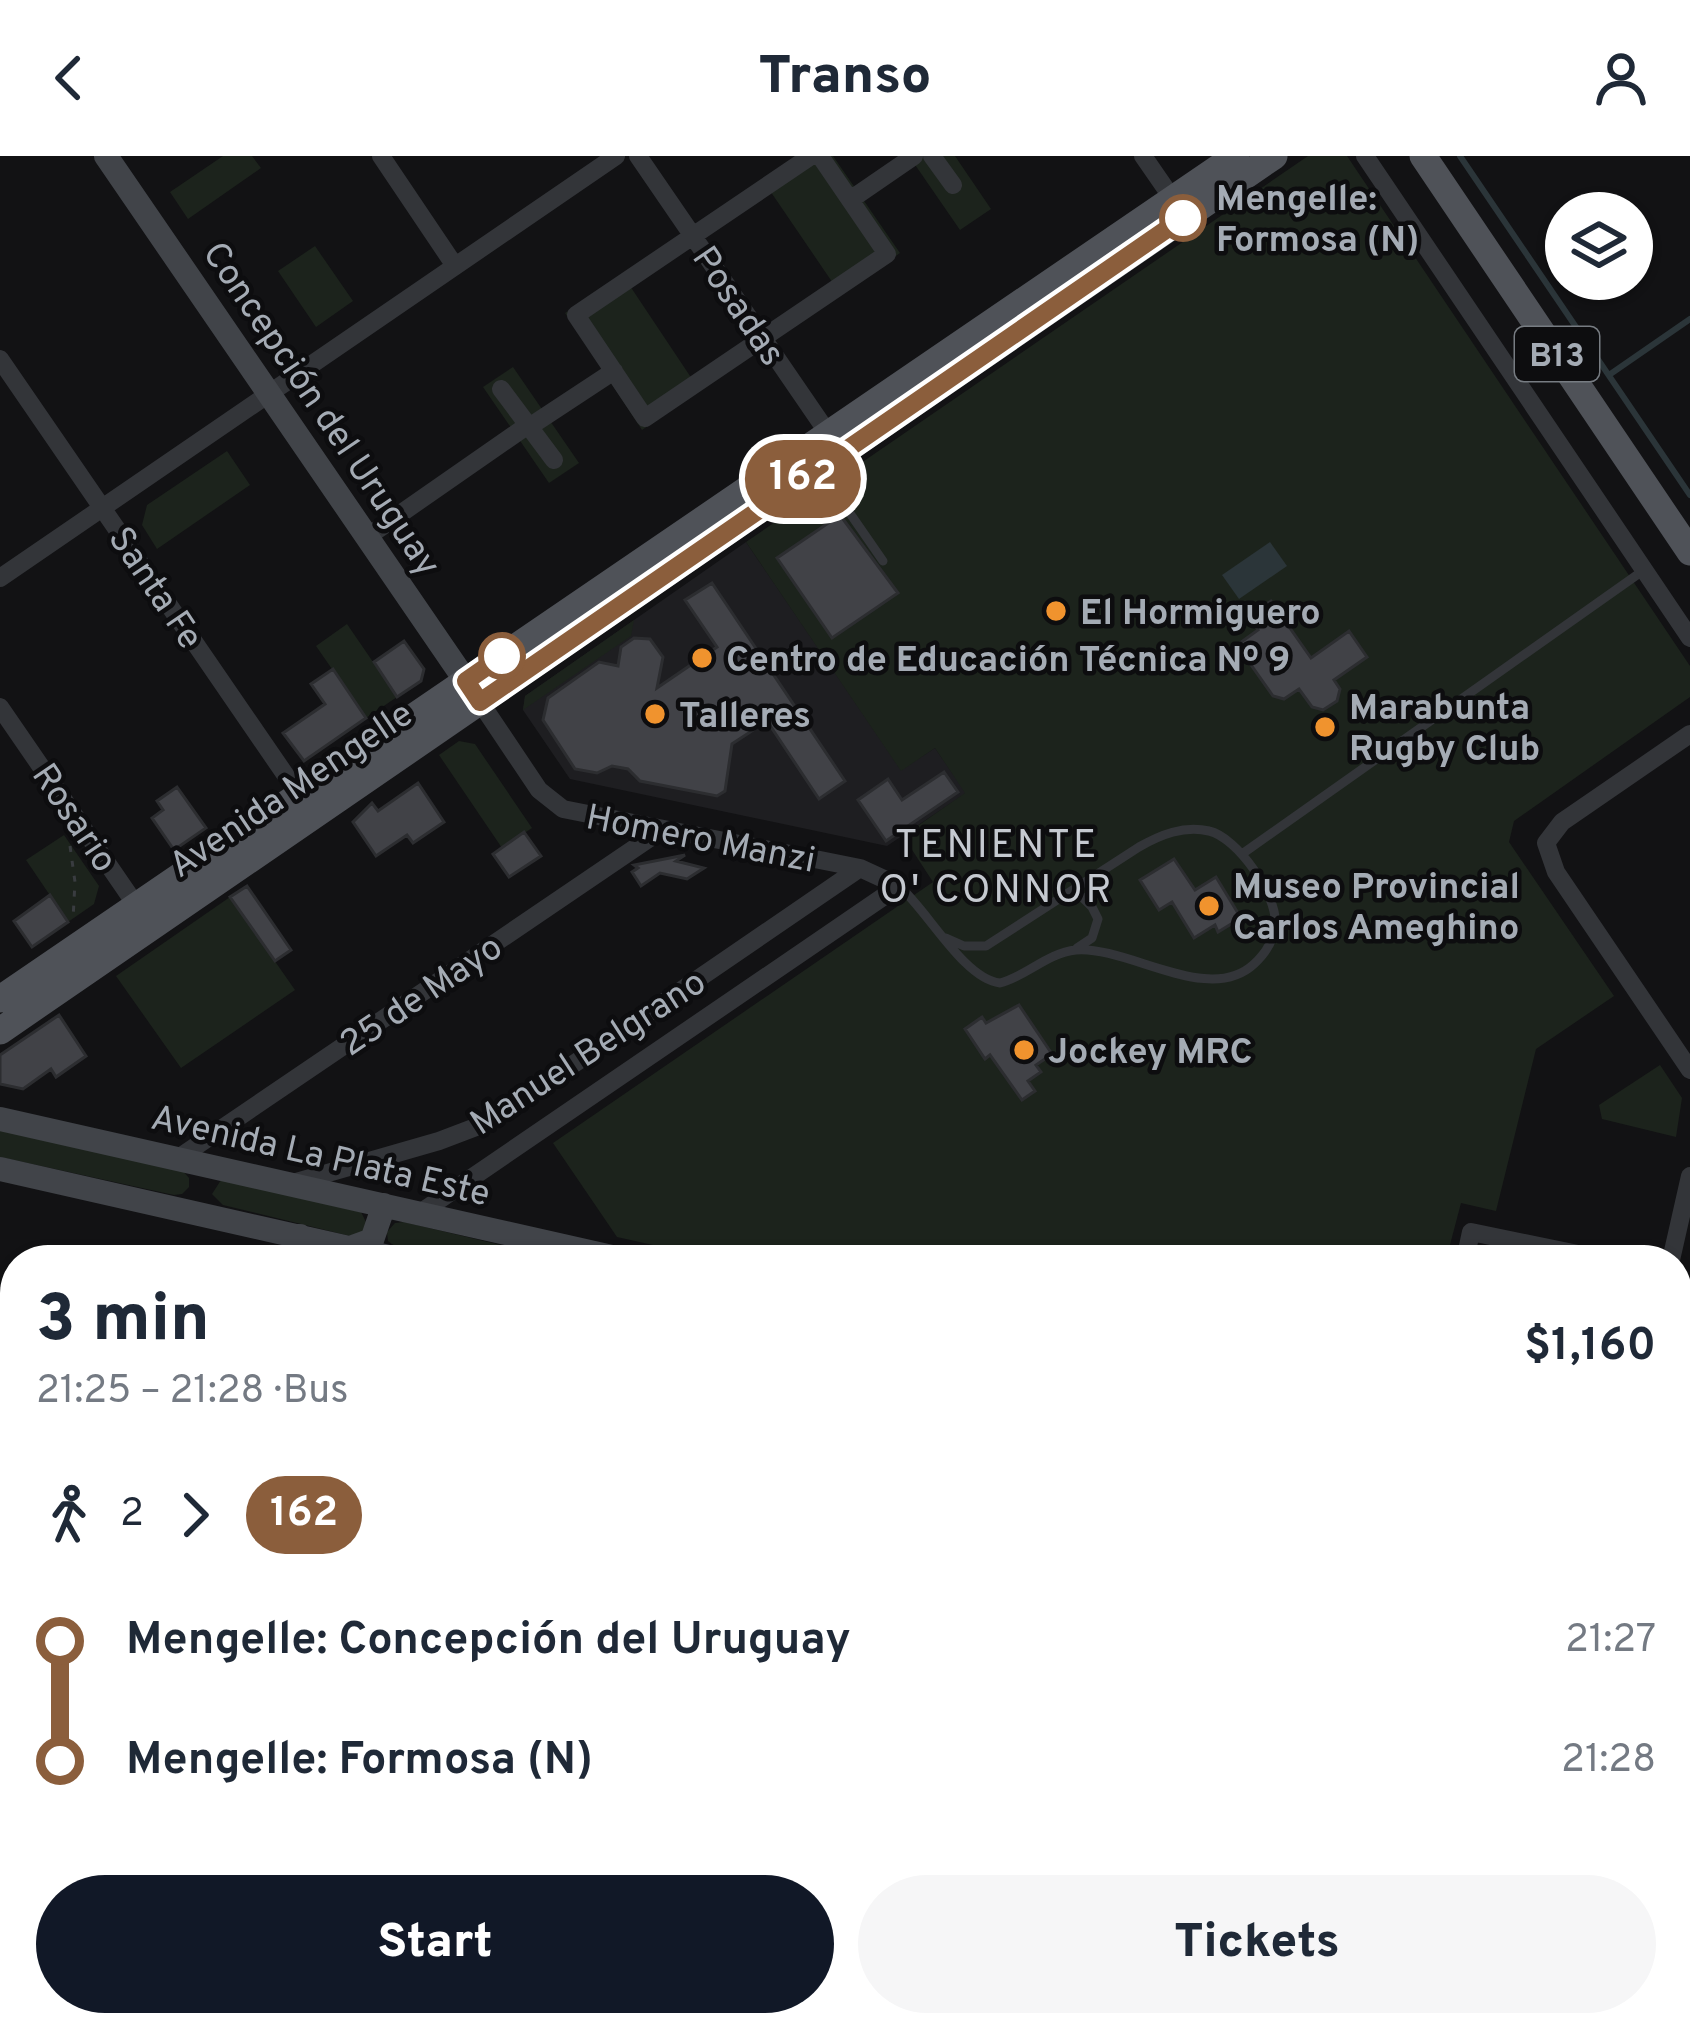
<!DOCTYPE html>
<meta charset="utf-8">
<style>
body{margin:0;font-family:Overpass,sans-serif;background:#f6f6f7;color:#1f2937;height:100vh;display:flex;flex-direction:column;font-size:45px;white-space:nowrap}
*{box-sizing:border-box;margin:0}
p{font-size:39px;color:#747a83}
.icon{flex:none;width:66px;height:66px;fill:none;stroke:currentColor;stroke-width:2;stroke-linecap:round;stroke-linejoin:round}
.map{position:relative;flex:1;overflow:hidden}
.panel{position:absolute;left:0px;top:1089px;width:1692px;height:792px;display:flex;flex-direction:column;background:#fff;border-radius:48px 48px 0 0;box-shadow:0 3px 9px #0004}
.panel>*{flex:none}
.badge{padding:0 24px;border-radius:39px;font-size:42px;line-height:78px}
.buttons{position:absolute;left:1545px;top:36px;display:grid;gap:24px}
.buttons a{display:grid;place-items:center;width:108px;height:108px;border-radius:50%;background:#fff;box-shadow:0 3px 9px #0004;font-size:60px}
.map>.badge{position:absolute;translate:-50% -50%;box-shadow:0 0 0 6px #fff}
.legs{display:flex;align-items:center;gap:18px;height:132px;padding:0 36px;font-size:39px}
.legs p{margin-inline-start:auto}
.summary{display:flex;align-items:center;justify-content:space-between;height:204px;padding:0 36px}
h1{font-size:66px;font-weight:800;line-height:90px}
.primary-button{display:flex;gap:24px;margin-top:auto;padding:24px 36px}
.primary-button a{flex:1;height:138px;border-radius:72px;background:#111827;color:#fff;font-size:48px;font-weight:800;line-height:138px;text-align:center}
.primary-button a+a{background:#f6f6f7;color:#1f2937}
ul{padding:0 36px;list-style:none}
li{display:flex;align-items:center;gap:42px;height:120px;font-size:45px}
li i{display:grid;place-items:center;width:18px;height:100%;margin:0 15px;background:currentColor}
li i::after{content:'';width:30px;height:30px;margin:-15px;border:9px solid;border-radius:50%;background:#fff}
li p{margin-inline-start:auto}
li:first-child i{background:linear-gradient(#0000 50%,currentColor 0)}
li:last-child i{background:linear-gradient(currentColor 50%,#0000 0)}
header{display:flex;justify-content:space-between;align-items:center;height:156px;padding:0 36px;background:#fff;font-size:54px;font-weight:800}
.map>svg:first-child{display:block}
.built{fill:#1e1e21}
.green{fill:#1c231c}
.water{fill:#2b3539}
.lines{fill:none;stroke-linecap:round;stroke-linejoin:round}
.stream{stroke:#2b3539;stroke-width:6}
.building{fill:#414247;stroke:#2c2d30;stroke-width:3}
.path{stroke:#393c40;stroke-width:3;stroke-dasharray:6 9;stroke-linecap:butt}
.lane{stroke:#333539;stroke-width:9}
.street{stroke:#333539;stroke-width:18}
.secondary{stroke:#414449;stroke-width:24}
.primary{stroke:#4f5258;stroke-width:27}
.line-1-casing{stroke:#fff;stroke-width:27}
.line-1{stroke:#8b5e3c;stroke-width:18}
.stop-1-dot{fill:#fff;stroke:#8b5e3c;stroke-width:6}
.poi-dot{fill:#f0932e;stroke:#0d0d0f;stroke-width:4.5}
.labels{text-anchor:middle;stroke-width:9;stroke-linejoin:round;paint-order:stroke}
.shield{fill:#0d0d0f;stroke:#777c82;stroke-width:3}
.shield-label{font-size:33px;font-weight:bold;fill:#a4abb4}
.stop-label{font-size:36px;font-weight:bold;fill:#a4abb4;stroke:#0d0d0f;text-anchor:start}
.street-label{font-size:36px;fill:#a4abb4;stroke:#0d0d0f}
.poi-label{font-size:36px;font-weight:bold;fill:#a4abb4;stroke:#0d0d0f;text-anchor:start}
.neighbourhood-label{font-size:39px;letter-spacing:3px;fill:#c5c9d0;stroke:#0d0d0f}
</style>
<header><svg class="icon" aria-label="back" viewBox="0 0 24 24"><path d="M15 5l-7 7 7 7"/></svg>Transo<svg class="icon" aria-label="person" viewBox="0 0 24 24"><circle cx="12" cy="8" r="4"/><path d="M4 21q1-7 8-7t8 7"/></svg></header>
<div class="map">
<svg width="1690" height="1881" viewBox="0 0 1690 1881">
<rect width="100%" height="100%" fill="#121214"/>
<path class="built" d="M 746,386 L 901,614 L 935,592 L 966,637 L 887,690 L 570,623 L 523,554 L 525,540 Z"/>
<path class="green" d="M 223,0 L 252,0 L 261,12 L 188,63 L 170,36 Z
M 796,0 L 833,0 L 900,97 L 841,139 L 762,23 Z
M 909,0 L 955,0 L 991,53 L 960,74 Z
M 1308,0 L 1347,0 L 1690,510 L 1690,541 L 1514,665 L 1509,686 L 1614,840 L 1536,893 L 1496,1055 L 1461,1047 L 1446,1104 L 720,1104 L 617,1081 L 553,987 L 933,726 L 903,680 L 965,637 L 935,592 L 901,615 L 746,386 Z
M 315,90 L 353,145 L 316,171 L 278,115 Z
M 622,118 L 700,235 L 642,274 L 565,157 Z
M 513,211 L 579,307 L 549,327 L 483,231 Z
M 227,295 L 250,329 L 157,393 L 142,369 L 147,349 Z
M 634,464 L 631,480 L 523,554 L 525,540 Z
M 347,468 L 397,541 L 366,562 L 316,490 Z
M 459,585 L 475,588 L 532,672 L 502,692 L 439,599 Z
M 64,679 L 99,730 L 94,748 L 68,766 L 26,704 Z
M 230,741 L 295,834 L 181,912 L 116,820 Z
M 1660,909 L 1682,942 L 1676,981 L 1602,963 L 1599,949 Z
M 0,974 L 183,1015 L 189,1022 L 189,1031 L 182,1038 L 174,1039 L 0,1001 Z
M 221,1024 L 361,1056 L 367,1068 L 363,1076 L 350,1080 L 223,1049 L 212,1038 Z
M 404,1066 L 563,1104 C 518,1104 422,1115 388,1085 L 387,1076 L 395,1067 Z
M 1677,1412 L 1690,1415 L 1690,1881 L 1412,1881 L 1402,1866 L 1677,1866 Z
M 966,1866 L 1213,1866 L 1223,1881 L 954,1881 L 951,1876 Z"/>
<path class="water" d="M 1270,386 L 1287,410 L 1239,443 L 1222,419 Z"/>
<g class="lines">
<path class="stream" d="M 1460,0 L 1690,339
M 1609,219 L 1690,163"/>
</g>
<path class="building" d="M 840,359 L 898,437 L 832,482 L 777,402 Z
M 712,427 L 845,625 L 819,643 L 767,565 L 732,588 L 725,635 L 717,640 L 640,625 L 628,613 L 612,610 L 597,617 L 575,613 L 543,564 L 548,542 L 599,506 L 618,510 L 621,491 L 634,482 L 650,483 L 663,501 L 657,532 L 717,491 L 685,444 Z
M 1271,445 L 1311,502 L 1349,475 L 1367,501 L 1334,524 L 1340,533 L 1337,545 L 1323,554 L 1312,551 L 1299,533 L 1284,543 L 1273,540 L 1237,489 L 1258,474 L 1248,460 Z
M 404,485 L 424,513 L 421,525 L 397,541 L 374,506 Z
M 333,513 L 366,562 L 304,605 L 283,577 L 325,548 L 311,528 Z
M 944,616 L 958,636 L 886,685 L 858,644 L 888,623 L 902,644 Z
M 418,627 L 444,666 L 413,687 L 407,679 L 376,700 L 353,666 L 372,647 L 378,655 Z
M 177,631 L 206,672 L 174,694 L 152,662 L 163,654 L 157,645 Z
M 524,676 L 541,700 L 509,721 L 493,698 Z
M 685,699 L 676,705 L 704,712 L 687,723 L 660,717 L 641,730 L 632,716 L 638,712 L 634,709 Z
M 1174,703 L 1195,734 L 1216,721 L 1241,762 L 1218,776 L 1215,769 L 1194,782 L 1172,746 L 1159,754 L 1140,724 Z
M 247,730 L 291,794 L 275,805 L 230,741 Z
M 50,739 L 68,766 L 32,791 L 14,765 Z
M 1019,849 L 1052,898 L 1036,909 L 1041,916 L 1028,925 L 1035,935 L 1022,944 L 990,899 L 985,903 L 965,873 L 982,861 L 986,867 Z
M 59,859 L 86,900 L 56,921 L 51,913 L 23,933 L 0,928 L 0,899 Z"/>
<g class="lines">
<path class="path" d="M 70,690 L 75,726 L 73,763
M 1677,1469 L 1690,1478
M 1677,1523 L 1690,1546
M 1677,1599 L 1690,1577
M 1677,1858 L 1690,1855
M 1141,1866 L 1151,1881
M 1205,1866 L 1216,1881
M 1416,1866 L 1426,1881
M 961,1881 L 959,1877 L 975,1866
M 1077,1881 L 1080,1866
M 1522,1881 L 1524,1866"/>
<path class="lane" d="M 822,317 L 883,405
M 1242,698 L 1644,414
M 899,730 C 928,755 964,823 1000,827 C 1027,820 1047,797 1076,794 C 1129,790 1209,850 1254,808 C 1265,798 1274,784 1275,768 C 1278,740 1237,681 1209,675 C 1184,669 1160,679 1139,691 L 986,790 L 964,790 L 946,782
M 1074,733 L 1092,751 L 1098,763 L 1092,782 L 1077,792
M 0,1541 L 15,1540
M 0,1725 L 15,1725"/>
<path class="street" d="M 381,0 L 455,110
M 638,0 L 832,283
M 811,0 L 576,159 L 645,262 L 887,98 L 820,0
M 932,0 L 953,29
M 1143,0 L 1179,52
M 1365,0 L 1690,482
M 850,44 L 914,0
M 0,203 L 304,646
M 501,233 L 554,304
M 529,271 L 614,215
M 367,381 L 528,269
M 0,422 L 616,0
M 0,551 L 140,755
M 1690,578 L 1562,666 L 1546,687 L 1556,716 L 1690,914
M 177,1003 L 663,673
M 293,1027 L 439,985 L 489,966 L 860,712
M 420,1057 L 899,730 L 860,712 L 563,653 L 539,634 L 480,546
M 1465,1104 L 1471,1076 L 1607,1104
M 1671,1104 L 1690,1020
M 0,1317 L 15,1307
M 0,1443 L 15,1442
M 0,1817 L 15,1816
M 383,1866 L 393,1881
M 1382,1866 L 1392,1881
M 153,1881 L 175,1866
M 1319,1881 L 1341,1866"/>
<path class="secondary" d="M 106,0 L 474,537
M 0,963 L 625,1104
M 0,1013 L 402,1104
M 350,1092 L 372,1084 L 384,1049
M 294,1104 L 300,1080
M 1677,1343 L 1690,1345
M 1677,1399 L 1690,1402
M 782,1866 L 792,1881"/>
<path class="primary" d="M 1423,0 L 1690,396
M 0,843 L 1236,0
M 0,875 L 1274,0"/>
</g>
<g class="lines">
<defs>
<path id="line-1" d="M 502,500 L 466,525 L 480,546 L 1183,62"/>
</defs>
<use href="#line-1" class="line-1-casing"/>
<use href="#line-1" class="line-1"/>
</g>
<g class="stop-1-dot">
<circle cx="1183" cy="62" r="21"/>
<circle cx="502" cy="500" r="21"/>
</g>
<g class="poi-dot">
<circle cx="1056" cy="455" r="12"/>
<circle cx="702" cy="502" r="12"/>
<circle cx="655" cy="558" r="12"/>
<circle cx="1325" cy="571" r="12"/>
<circle cx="1209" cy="750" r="12"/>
<circle cx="1024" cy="894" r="12"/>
</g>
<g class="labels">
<rect class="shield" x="1515" y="171" width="84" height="54" rx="9"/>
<g class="shield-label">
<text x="1557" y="210">B13</text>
</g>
<g class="stop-label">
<text x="1216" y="54">Mengelle:<tspan x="1216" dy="41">Formosa (N)</tspan></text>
</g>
<g class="street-label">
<text transform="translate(740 149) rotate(56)" y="13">Posadas</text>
<text transform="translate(323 252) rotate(56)" y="13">Concepción del Uruguay</text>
<text transform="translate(157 431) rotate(56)" y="13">Santa Fe</text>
<text transform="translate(290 632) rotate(-34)" y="13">Avenida Mengelle</text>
<text transform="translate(76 661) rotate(56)" y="13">Rosario</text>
<text transform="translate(701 681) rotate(11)" y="13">Homero Manzi</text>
<text transform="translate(420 838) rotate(-34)" y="13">25 de Mayo</text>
<text transform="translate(587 895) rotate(-33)" y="13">Manuel Belgrano</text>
<text transform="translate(321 998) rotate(13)" y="13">Avenida La Plata Este</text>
</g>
<g class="poi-label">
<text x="1080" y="468">El Hormiguero</text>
<text x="726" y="515">Centro de Educación Técnica Nº 9</text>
<text x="1349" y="563">Marabunta<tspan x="1349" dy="41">Rugby Club</tspan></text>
<text x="679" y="571">Talleres</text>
<text x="1233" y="742">Museo Provincial<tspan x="1233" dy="41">Carlos Ameghino</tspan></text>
<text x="1048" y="907">Jockey MRC</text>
</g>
<g class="neighbourhood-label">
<text x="997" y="701">TENIENTE<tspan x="997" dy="45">O' CONNOR</tspan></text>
</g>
</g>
</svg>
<div class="buttons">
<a><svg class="icon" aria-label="layers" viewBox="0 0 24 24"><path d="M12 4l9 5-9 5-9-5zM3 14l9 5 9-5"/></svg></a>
</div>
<b class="badge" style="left:803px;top:323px;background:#8b5e3c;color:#fff">162</b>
<section class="panel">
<div class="summary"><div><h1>3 min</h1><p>21:25 – 21:28 · Bus</p></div><b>$1,160</b></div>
<div class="legs"><svg class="icon" aria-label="walk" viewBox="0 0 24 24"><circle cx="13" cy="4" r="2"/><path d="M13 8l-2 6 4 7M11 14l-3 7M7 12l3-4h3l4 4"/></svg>2<svg class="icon" aria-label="forward" viewBox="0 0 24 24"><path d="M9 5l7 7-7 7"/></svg><b class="badge" style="background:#8b5e3c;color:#fff">162</b></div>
<ul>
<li><i style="color:#8b5e3c"></i><b>Mengelle: Concepción del Uruguay</b><p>21:27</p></li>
<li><i style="color:#8b5e3c"></i><b>Mengelle: Formosa (N)</b><p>21:28</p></li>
</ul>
<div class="primary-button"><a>Start</a><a>Tickets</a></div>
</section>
</div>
